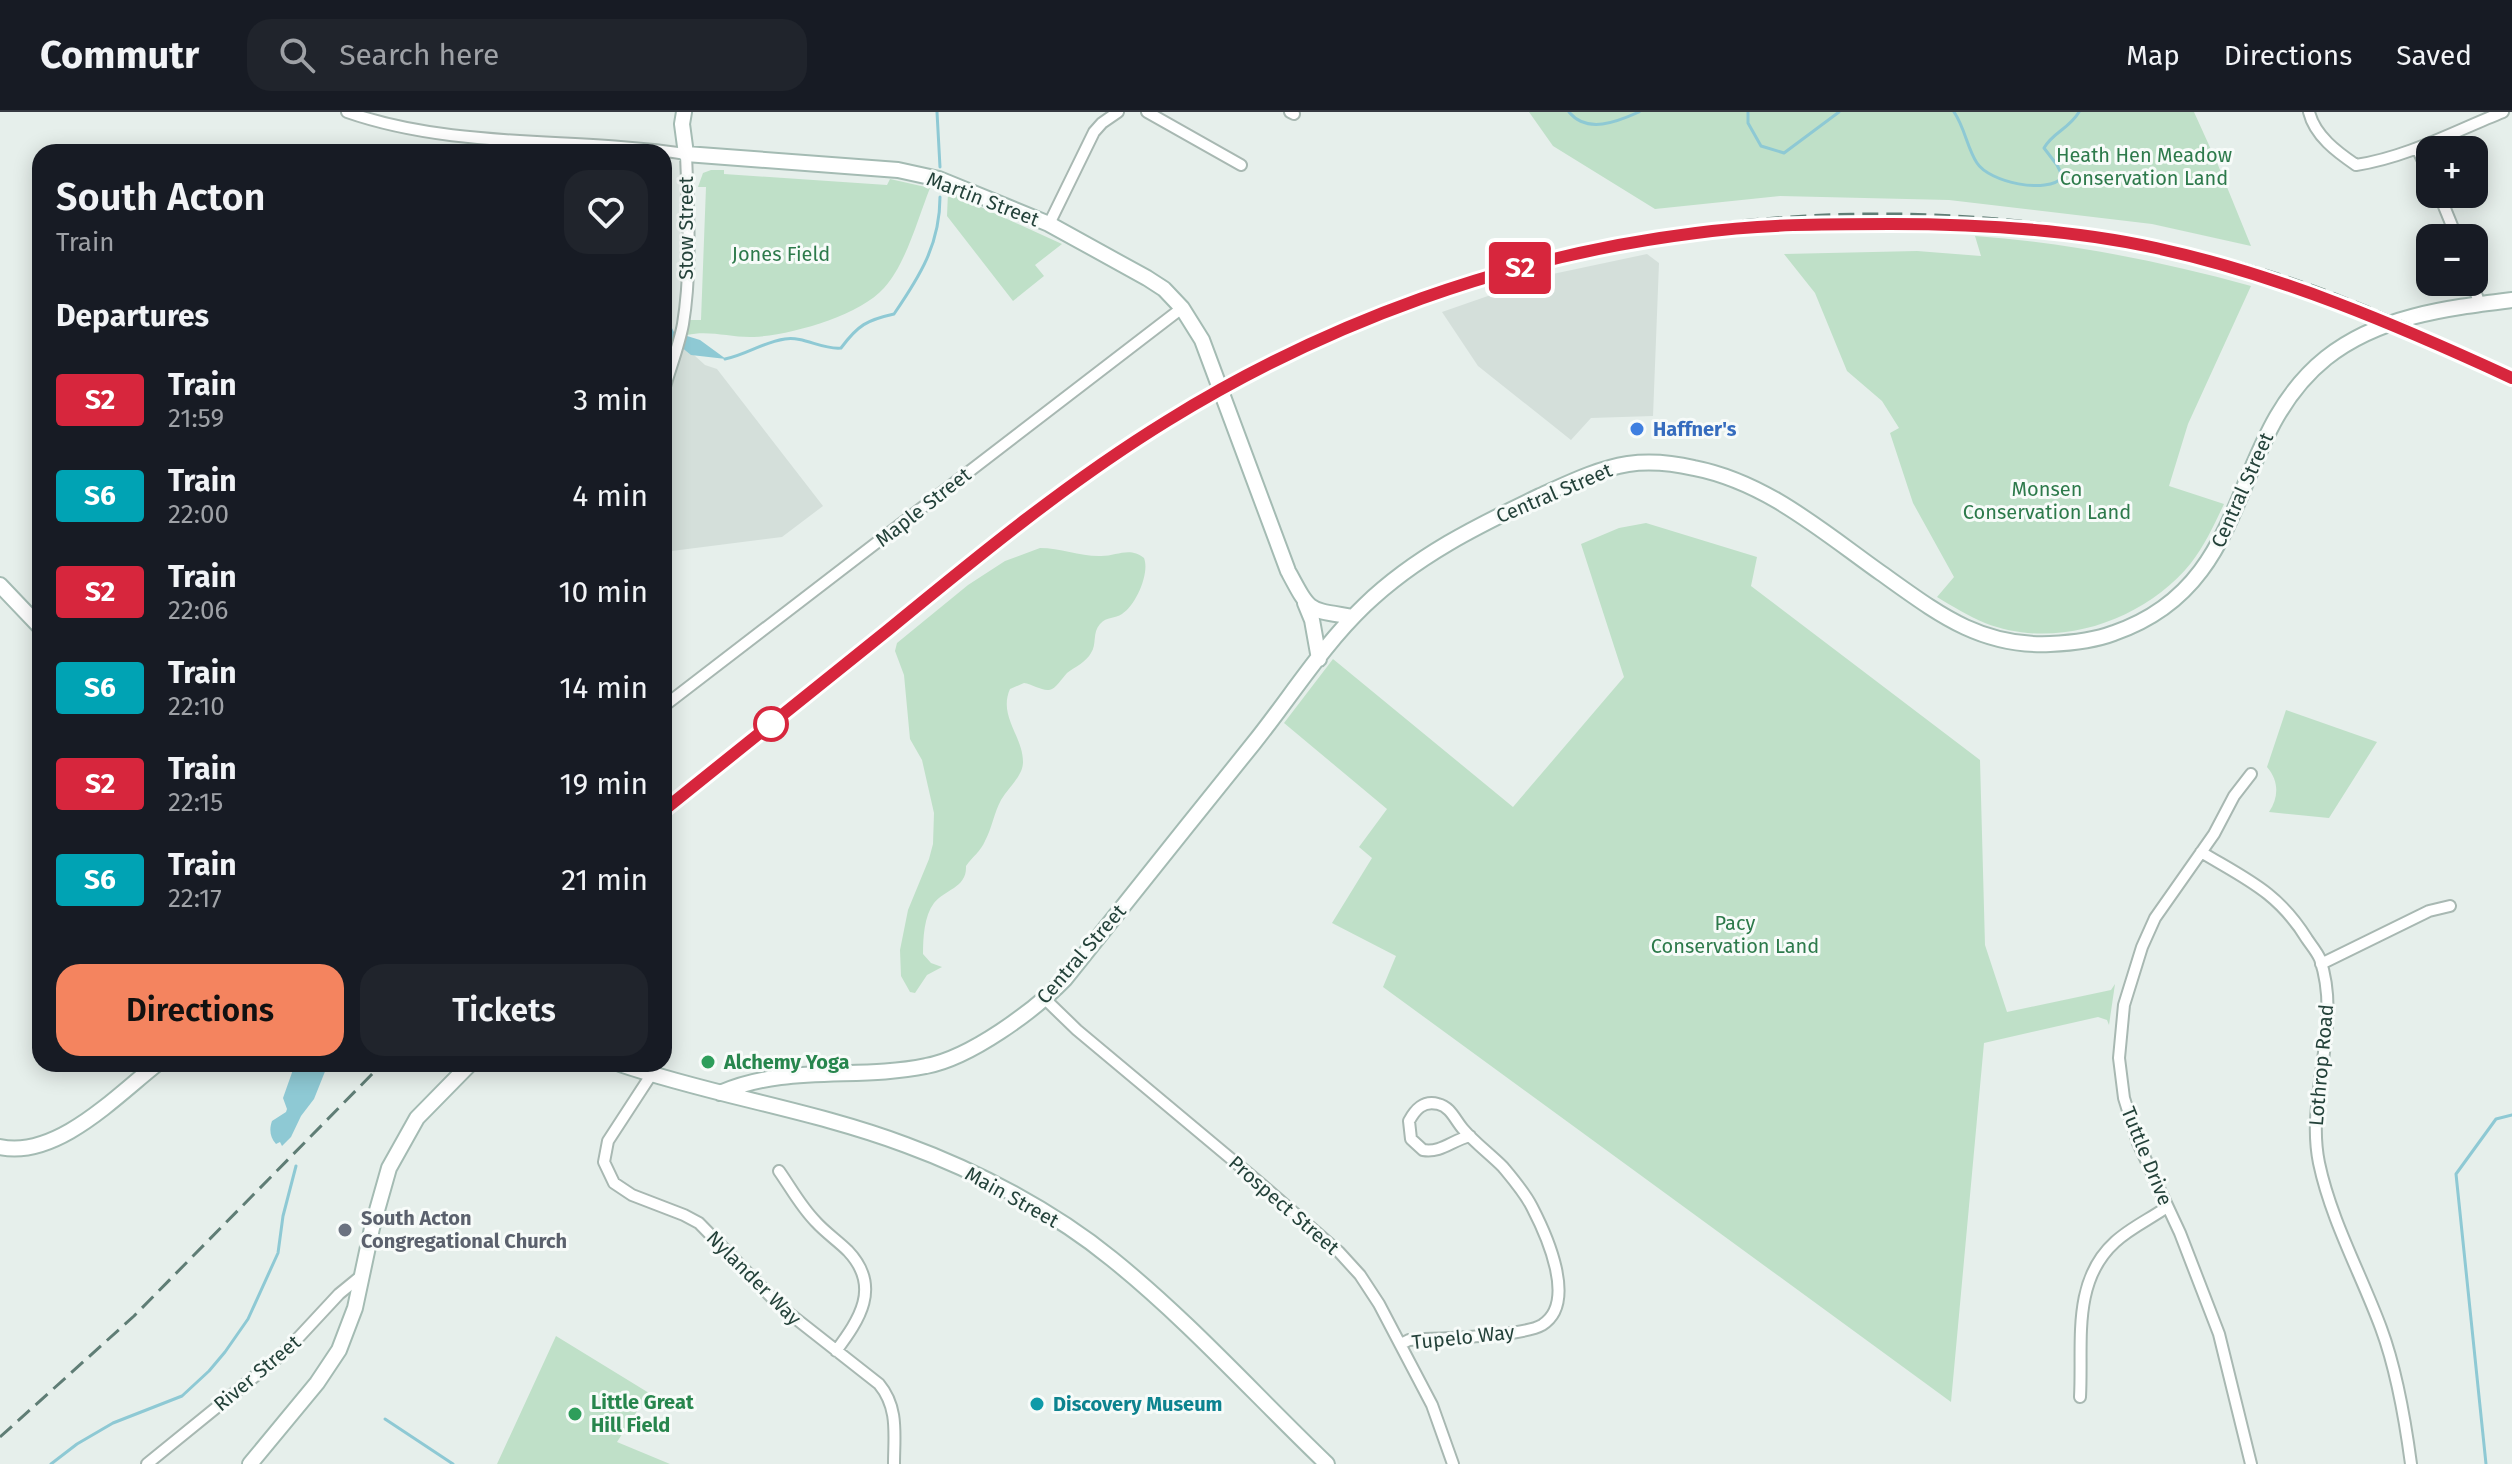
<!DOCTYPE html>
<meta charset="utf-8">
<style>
body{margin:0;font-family:"Fira Sans",sans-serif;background:#20242c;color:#f1f3f6;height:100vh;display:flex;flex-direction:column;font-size:30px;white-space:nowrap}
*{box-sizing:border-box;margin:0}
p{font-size:26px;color:#9ea1a6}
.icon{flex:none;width:44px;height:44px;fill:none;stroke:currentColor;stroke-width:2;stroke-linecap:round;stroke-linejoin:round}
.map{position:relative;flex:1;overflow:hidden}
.details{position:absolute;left:32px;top:32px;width:640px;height:928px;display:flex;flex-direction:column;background:#171b24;border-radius:24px;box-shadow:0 4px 20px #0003}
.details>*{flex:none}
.badge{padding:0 16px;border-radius:6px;font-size:28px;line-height:52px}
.controls{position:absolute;left:2416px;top:24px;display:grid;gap:16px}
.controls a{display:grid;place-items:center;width:72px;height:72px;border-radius:16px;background:#171b24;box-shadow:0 4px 20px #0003;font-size:40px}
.map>.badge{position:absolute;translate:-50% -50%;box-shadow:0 0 0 4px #fff}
h2{padding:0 24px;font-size:30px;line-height:72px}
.round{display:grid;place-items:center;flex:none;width:84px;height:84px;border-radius:24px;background:#20242c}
.headline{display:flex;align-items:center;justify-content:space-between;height:136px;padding:0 24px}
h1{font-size:38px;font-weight:600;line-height:60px}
.button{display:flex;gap:16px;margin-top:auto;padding:16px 24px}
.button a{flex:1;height:92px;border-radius:24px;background:#f4845f;color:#111;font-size:32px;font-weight:600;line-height:92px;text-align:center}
.button a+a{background:#20242c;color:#f1f3f6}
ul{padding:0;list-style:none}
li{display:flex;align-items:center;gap:24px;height:96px;padding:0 24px}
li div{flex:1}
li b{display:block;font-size:30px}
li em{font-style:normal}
li .badge{min-width:88px;font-weight:700;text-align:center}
header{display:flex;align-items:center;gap:48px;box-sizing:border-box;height:112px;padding:0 40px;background:#171b24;border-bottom:2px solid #363941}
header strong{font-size:38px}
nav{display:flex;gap:44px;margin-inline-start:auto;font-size:28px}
.search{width:560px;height:72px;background:#20242c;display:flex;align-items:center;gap:20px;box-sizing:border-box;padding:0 28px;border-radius:24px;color:#9ea1a6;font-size:30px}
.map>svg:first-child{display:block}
.built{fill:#d4dfda}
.green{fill:#bfe0c8}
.water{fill:#8ec9d4}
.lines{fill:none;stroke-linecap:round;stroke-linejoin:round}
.stream{stroke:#8ec9d4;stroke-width:3}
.street-casing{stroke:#a8b8b2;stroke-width:14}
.secondary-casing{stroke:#a4bbb3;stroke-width:18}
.street{stroke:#fff;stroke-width:10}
.secondary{stroke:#fff;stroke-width:14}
.rail{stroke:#5f7d75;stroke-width:3;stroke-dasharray:16 8;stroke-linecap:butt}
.line-casing{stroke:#fff;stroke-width:18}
.line{stroke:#d7263d;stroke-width:12}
.shop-dot{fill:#3f7fe0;stroke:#f7fbf9;stroke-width:3}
.stop-dot{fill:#fff;stroke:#d7263d;stroke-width:4}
.leisure-dot{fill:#2e9e5b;stroke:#f7fbf9;stroke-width:3}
.worship-dot{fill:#6b7280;stroke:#f7fbf9;stroke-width:3}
.culture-dot{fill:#0f9aa8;stroke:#f7fbf9;stroke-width:3}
.labels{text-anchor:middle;stroke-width:6;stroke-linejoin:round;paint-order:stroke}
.park-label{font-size:20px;fill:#2d7a4b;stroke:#f7fbf9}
.street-label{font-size:20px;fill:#24423a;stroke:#f7fbf9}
.shop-label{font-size:20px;font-weight:bold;fill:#366cbe;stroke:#f7fbf9;text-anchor:start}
.leisure-label{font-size:20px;font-weight:bold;fill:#27864d;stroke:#f7fbf9;text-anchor:start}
.worship-label{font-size:20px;font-weight:bold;fill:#5b616d;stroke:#f7fbf9;text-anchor:start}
.culture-label{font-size:20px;font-weight:bold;fill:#0d838f;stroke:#f7fbf9;text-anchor:start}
</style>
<header>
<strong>Commutr</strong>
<div class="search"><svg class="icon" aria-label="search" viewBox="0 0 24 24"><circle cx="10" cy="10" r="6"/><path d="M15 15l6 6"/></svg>Search here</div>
<nav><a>Map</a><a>Directions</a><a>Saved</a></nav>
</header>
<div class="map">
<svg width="2512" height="1352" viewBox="0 0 2512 1352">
<rect width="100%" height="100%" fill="#e6efeb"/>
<path class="built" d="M 1647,142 L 1659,151 L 1653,304 L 1591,306 L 1571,328 L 1478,254 L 1442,200 L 1548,163 Z
M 683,233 L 705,253 L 717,257 L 823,394 L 782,425 L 664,440 L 664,305 Z"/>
<path class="green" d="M 1529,0 L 2194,0 L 2218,53 L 2251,134 L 2152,112 L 1949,88 L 1780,84 L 1655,97 L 1553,34 Z
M 711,58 L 724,58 L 724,62 L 887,73 L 890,67 L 930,76 C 918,106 906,152 884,176 C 859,204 791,223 754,225 C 731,226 710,218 687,223 L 690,208 L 701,208 L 706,75 L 698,75 L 703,61 Z
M 948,80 L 1062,132 L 1035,153 L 1044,164 L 1013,189 L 947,104 Z
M 1975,124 C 2069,131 2160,149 2251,174 L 2188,312 L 2169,374 L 2224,392 C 2214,413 2205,433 2191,451 C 2144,509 2056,539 1985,511 C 1968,504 1952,494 1937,485 L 1954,465 L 1913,391 L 1890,321 L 1899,316 L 1882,289 L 1847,259 L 1815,181 L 1784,142 L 1917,139 L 1981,144 Z
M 1646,411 L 1757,445 L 1751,474 L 1980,648 L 1985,833 L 2007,900 L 2111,878 L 2115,872 L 2109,913 L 2107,908 L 2098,905 L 1984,931 L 1951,1290 L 1383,875 L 1396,844 L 1332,811 L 1372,746 L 1359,735 L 1387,697 L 1284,611 L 1333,547 L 1513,695 L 1624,565 L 1581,432 L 1619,416 Z
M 1040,436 C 1060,436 1079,444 1099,444 C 1116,445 1129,434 1144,446 C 1150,461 1136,493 1122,502 C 1115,507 1107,504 1100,512 C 1092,521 1097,532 1091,541 C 1086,550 1075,555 1067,561 C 1062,566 1056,577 1049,578 C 1042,579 1032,572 1024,571 L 1010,577 C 998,604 1023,624 1023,650 C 1023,664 1008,676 1001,688 C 994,701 992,716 985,729 C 981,739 972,745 966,754 C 967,776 945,777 934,791 C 924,804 923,826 923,842 L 931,851 L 942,855 L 927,863 L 915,881 L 910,880 L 901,864 L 900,838 L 908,798 L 929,747 L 933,732 L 934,701 L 922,648 L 910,627 L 904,563 L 895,539 L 897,531 L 968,473 L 1005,449 Z
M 2286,598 L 2377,630 L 2329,706 L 2269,700 C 2279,685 2279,669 2267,655 Z
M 556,1224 L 649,1281 L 617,1330 L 670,1352 L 497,1352 Z"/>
<path class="water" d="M 664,201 L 674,220 L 700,228 L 726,247 L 691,243 L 664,221 Z
M 295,952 L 306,952 L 308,955 L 309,952 L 328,952 L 314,987 L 301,1004 L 291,1025 L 282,1034 L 280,1030 L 276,1032 C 270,1026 269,1017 272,1009 L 286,1000 L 287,997 L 283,986 Z"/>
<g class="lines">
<path class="stream" d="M 937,0 L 940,55
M 1569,0 C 1587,22 1617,10 1639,0
M 1748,0 L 1748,11 L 1761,34 L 1784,41 L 1839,0
M 1954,0 C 1965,16 1967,36 1977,51 C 1989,70 2047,83 2063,65 L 2057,53 L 2044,36 C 2053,20 2069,17 2079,0
M 725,247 C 746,243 763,230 785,227 C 804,224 822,238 841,236 C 858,213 867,208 894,202 C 920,164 940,132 940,85
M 385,1307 L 453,1352
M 51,1352 L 77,1332 L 113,1311 L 182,1284 L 209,1259 L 225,1240 L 248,1207 L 278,1141 L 283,1104 L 296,1054
M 2486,1352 L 2456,1062 L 2496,1007 L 2512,1003"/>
<defs>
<path id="street" d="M 347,0 C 456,38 574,25 686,42 C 688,98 692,157 683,212 C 679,234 670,256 664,278
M 1147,0 L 1241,53
M 1290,0 L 1294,2
M 2309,0 C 2315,24 2337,40 2356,53 C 2408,45 2455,19 2503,0
M 2417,36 L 2430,64
M 2439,82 L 2457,126
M 1049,112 L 1094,20 L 1102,11 L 1118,0
M 2472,170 L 2480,193
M 664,594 L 1182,196
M 2201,740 C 2246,767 2278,780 2307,827 C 2311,833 2317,840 2320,847 C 2343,915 2305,983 2319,1051 C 2331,1108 2361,1162 2381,1216 C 2397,1259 2405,1307 2411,1352
M 2321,852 L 2429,799 L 2450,794
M 1045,887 L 1077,918 L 1260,1071 L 1339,1140 L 1360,1163 L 1379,1192 L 1432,1293 L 1453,1352
M 651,963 L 608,1029 L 604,1050 L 614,1071 L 632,1083 L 684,1103 L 699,1111 L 781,1195 L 879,1272 C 899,1296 894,1323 894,1352
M 779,1059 C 791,1076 801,1095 816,1110 C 826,1121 838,1129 848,1139 C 882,1175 859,1208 836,1239
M 1401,1232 L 1409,1228 C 1437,1226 1521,1225 1542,1213 C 1578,1191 1546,1122 1532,1095 C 1525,1081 1513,1067 1503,1055 C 1490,1042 1475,1031 1463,1017 C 1455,1008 1451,995 1438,992 C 1423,988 1415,998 1409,1009 L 1411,1027 L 1423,1038 C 1442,1041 1452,1028 1470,1024
M 2080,1285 C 2083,1231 2071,1170 2115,1130 C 2130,1116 2150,1107 2167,1095
M 147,1352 L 286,1239 L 339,1182 L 361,1164
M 2251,1352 L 2219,1222 L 2180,1121 L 2138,1031 L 2124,986 L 2119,946 L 2124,893 L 2142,835 L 2155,806 L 2214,722 L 2234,684 L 2251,662"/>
<path id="secondary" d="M 684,0 L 682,12 L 686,42 L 898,58 L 939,67 L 1049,112 L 1147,166 L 1164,177 L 1182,196 L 1202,228 L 1288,459 C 1311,502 1307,497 1353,505
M 0,473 L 40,515
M 1305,491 L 1312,508 L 1319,547
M 620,952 C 714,984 813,998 906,1033 C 977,1059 1053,1099 1112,1147 C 1189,1209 1256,1284 1327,1352
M 720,981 C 785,952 859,968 926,954 C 970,946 1034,899 1065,867 C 1127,789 1190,710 1253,632 C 1290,586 1322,534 1365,493 C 1416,444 1477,414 1540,384 C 1569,371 1597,357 1628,352 C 1650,349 1672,351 1694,356 C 1766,370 1822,419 1881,461 C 1936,500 1979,535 2050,532 C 2072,531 2093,529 2114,521 C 2256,472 2226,326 2326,246 C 2379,204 2447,196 2512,188
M 0,1035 C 57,1047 116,984 157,952
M 250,1352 L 317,1271 L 339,1238 L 355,1196 L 372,1116 L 389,1056 L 417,1006 L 470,952"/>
</defs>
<use href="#street" class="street-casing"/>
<use href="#secondary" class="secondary-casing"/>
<use href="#street" class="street"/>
<use href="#secondary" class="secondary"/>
<path class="rail" d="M 664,690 C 747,624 829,557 912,490 C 994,424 1077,357 1168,301 C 1491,102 1901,48 2265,158 C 2351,184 2431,222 2512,260
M 0,1325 L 134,1204 L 382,952"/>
</g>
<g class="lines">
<defs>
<path id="line" d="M 664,698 C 739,638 814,578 888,518 C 978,444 1068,370 1167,309 C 1327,210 1509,144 1696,121 C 1760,112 1826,112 1890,112 C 1978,112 2070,117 2156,136 C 2280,163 2397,213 2512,266"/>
</defs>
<use href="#line" class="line-casing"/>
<use href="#line" class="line"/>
</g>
<circle class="shop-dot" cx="1637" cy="317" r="8"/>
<circle class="stop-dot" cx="771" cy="612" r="16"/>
<g class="leisure-dot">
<circle cx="708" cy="950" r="8"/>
<circle cx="575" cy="1302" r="8"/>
</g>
<circle class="worship-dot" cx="345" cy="1118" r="8"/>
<circle class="culture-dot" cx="1037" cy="1292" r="8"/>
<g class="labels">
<g class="park-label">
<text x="2144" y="50">Heath Hen Meadow<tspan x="2144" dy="23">Conservation Land</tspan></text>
<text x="781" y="149">Jones Field</text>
<text x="2047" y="384">Monsen<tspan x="2047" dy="23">Conservation Land</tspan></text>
<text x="1735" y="818">Pacy<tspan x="1735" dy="23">Conservation Land</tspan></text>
</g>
<g class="street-label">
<text transform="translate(983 87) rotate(21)" y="7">Martin Street</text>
<text transform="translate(686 116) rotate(-90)" y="7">Stow Street</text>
<text transform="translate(2242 378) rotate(-66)" y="7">Central Street</text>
<text transform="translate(1554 381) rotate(-23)" y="7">Central Street</text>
<text transform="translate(923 395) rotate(-38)" y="7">Maple Street</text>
<text transform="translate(1081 842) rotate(-49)" y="7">Central Street</text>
<text transform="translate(2321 953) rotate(-85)" y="7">Lothrop Road</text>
<text transform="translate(2147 1044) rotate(68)" y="7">Tuttle Drive</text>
<text transform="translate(1012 1085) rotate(29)" y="7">Main Street</text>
<text transform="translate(1284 1093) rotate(41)" y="7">Prospect Street</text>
<text transform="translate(754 1166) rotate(45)" y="7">Nylander Way</text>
<text transform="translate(1463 1225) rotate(-6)" y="7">Tupelo Way</text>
<text transform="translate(257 1261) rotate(-40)" y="7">River Street</text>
</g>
<g class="shop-label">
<text x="1653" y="324">Haffner's</text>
</g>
<g class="leisure-label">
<text x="724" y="957">Alchemy Yoga</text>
<text x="591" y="1297">Little Great<tspan x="591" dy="23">Hill Field</tspan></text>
</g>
<g class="worship-label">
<text x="361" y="1113">South Acton<tspan x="361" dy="23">Congregational Church</tspan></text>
</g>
<g class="culture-label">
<text x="1053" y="1299">Discovery Museum</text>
</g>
</g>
</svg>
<div class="controls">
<a>+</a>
<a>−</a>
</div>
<b class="badge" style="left:1520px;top:156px;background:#d7263d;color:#fff">S2</b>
<section class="details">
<div class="headline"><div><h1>South Acton</h1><p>Train</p></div><a class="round"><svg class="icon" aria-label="heart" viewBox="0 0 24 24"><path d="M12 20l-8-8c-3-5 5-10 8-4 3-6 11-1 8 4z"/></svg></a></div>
<h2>Departures</h2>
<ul>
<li><span class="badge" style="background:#d7263d;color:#fff">S2</span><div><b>Train</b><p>21:59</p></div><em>3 min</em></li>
<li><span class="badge" style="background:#00a3b4;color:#fff">S6</span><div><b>Train</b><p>22:00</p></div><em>4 min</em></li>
<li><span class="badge" style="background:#d7263d;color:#fff">S2</span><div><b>Train</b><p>22:06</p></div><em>10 min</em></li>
<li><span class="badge" style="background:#00a3b4;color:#fff">S6</span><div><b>Train</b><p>22:10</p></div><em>14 min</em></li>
<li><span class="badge" style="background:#d7263d;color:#fff">S2</span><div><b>Train</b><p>22:15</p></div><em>19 min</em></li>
<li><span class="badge" style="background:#00a3b4;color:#fff">S6</span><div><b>Train</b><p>22:17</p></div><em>21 min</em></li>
</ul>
<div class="button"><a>Directions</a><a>Tickets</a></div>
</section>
</div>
